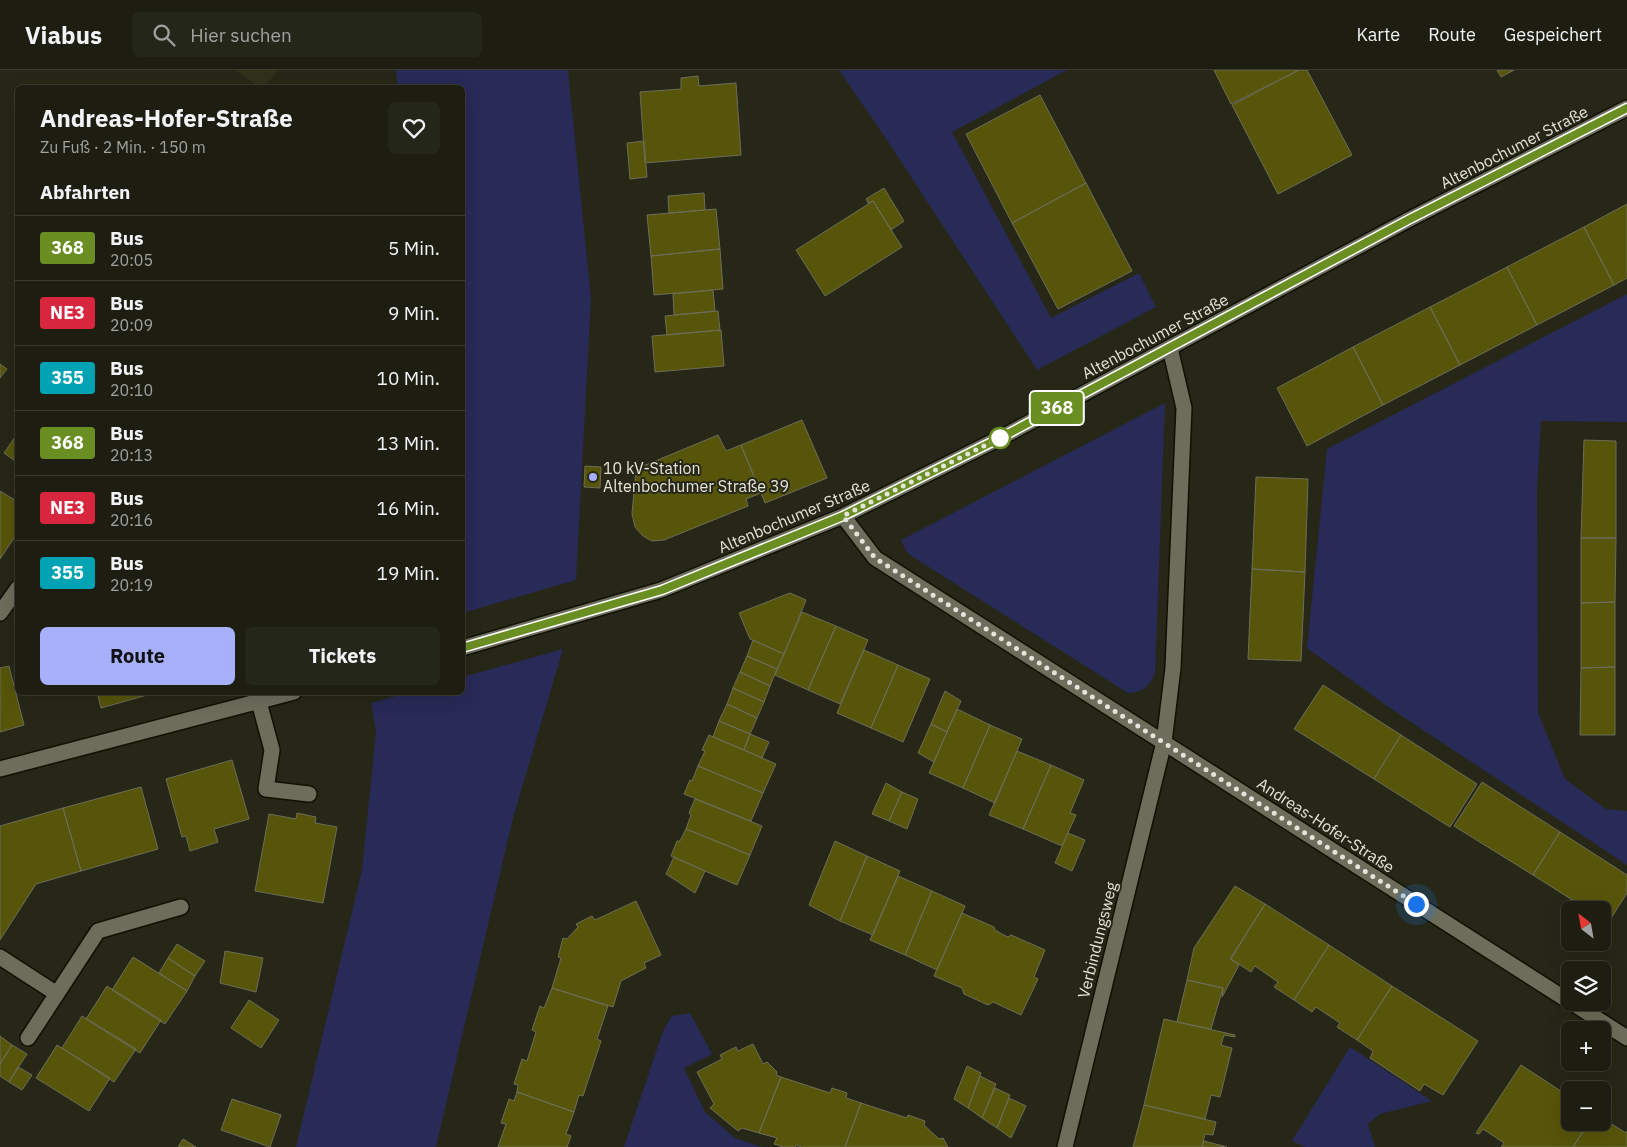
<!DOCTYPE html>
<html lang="de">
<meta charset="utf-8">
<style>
body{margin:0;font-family:"IBM Plex Sans",sans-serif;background:#25261a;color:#f1f3f6;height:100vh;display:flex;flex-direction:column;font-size:19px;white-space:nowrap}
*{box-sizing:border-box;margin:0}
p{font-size:16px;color:#a0a29f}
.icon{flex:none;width:28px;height:28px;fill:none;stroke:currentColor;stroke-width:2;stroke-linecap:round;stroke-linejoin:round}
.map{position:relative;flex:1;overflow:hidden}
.panel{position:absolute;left:15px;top:15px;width:450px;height:610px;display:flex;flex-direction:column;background:#1d1d11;border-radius:8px;box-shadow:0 5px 20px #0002,0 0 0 1px #3b3b31}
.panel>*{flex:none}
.badge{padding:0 10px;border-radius:4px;font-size:18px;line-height:32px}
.needle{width:32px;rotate:329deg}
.buttons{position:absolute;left:1561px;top:831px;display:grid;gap:10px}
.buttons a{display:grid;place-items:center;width:50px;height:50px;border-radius:8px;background:#1d1d11;box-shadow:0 5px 20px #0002,0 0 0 1px #3b3b31;font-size:25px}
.you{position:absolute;width:25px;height:25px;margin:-12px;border:4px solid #fff;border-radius:50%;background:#1a73e8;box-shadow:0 0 0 8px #1a73e833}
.map>.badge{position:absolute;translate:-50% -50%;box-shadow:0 0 0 2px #fff}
h2{padding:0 25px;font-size:19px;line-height:45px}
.round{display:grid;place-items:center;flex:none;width:52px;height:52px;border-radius:8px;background:#25261a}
.headline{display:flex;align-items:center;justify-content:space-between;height:85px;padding:0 25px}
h1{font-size:24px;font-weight:800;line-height:38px}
.action{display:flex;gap:10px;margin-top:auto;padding:10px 25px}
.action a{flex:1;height:58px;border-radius:8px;background:#a8b0fc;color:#111;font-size:20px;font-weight:800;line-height:58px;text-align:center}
.action a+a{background:#25261a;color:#f1f3f6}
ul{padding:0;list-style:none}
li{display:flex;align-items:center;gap:15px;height:65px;padding:0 25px;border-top:1px solid #3b3b31}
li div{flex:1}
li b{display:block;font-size:19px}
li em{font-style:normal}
li .badge{min-width:55px;font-weight:700;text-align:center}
header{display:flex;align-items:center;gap:30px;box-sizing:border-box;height:70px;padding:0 25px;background:#1d1d11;border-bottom:1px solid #3b3b31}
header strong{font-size:24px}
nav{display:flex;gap:28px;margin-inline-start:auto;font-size:18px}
.search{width:350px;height:45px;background:#25261a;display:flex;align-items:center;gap:12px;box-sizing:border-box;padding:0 18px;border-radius:8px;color:#a0a29f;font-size:19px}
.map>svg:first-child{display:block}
.built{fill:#31301a}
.green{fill:#282a57}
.building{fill:#575509;stroke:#6d6d5b}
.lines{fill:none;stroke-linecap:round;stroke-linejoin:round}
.service-casing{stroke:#101003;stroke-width:18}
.minor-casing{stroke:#101003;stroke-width:18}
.service{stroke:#6d6d5c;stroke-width:15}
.minor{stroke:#6d6d5c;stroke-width:15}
.line-casing{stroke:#fff;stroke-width:11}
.line{stroke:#6b8e23;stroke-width:8}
.walk{stroke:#e4e4da;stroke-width:5;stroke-dasharray:0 9}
.stop-dot{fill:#fff;stroke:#6b8e23;stroke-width:2.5}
.poi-dot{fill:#a8b0fc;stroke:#272717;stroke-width:2}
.labels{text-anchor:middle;stroke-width:4;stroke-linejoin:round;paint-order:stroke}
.street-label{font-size:16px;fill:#e4e4da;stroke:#272717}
.poi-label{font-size:16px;fill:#e4e4da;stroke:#272717;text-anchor:start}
</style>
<header>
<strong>Viabus</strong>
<div class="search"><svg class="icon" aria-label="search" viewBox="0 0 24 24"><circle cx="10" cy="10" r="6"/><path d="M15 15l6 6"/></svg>Hier suchen</div>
<nav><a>Karte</a><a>Route</a><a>Gespeichert</a></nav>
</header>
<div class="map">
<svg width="1627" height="1077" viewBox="0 0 1627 1077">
<rect width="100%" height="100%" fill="#272717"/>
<path class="built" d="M 235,0 L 278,0 L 265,17 L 260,18 Z"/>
<path class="green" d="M 396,0 L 568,0 L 591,229 L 576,510 L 463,543 L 462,18 L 398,17 Z
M 839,0 L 1067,0 L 952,62 L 1051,248 L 1139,203 L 1156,237 L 1037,300 L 887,70 Z
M 1627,224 L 1627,352 L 1541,351 L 1537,421 L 1538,643 L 1565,709 L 1606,739 L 1627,741 L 1627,795 L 1390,638 L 1307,578 L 1327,379 Z
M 1165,333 L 1155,603 C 1150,616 1142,623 1128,623 L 913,487 L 906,481 L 901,470 Z
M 563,579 L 513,748 L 436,1077 L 296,1077 L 362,800 L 376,662 L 371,633 L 407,623 L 462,622 L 463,607 Z
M 690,943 L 712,984 L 684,998 L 705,1042 L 735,1068 L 762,1077 L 624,1077 L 663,961 L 672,946 Z
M 1350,977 L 1432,1031 L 1380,1044 L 1368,1054 L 1375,1077 L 1305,1077 L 1292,1071 Z"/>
<path class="building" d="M 1214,0 L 1299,0 L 1231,34 Z
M 1299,0 L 1307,0 L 1352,85 L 1278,124 L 1232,35 Z
M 1497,0 L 1514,0 L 1501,7 Z
M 698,6 L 699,16 L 736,13 L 741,85 L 645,93 L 640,22 L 681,19 L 681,8 Z
M 1040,25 L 1086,113 L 1012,153 L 966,64 Z
M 644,71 L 647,107 L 630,109 L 627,73 Z
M 1086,113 L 1132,201 L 1058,239 L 1012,153 Z
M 884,118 L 904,151 L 891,160 L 873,131 L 868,133 L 866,129 Z
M 704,123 L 705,140 L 669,143 L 668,126 Z
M 873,131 L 902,177 L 825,226 L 796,180 Z
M 1627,134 L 1627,208 L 1614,215 L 1584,157 Z
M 716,139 L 720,179 L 651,186 L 647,145 Z
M 1584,157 L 1614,215 L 1537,255 L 1507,197 Z
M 720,179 L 723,219 L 654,225 L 651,186 Z
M 1507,197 L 1537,255 L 1460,295 L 1430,237 Z
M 713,220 L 715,241 L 674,245 L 673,224 Z
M 1430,237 L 1460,295 L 1383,335 L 1353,277 Z
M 718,241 L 720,260 L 667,265 L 665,246 Z
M 721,260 L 724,296 L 655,302 L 652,266 Z
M 1353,277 L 1383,335 L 1307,376 L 1277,318 Z
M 0,294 L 7,299 L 0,308 Z
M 802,350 L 827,408 L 765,433 L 741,375 Z
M 18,363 L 18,393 L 4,383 Z
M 718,365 L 726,381 L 741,375 L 761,423 L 746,429 L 748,436 L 664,470 L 652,471 L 643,466 L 635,457 L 632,444 L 636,399 Z
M 1584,370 L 1616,371 L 1616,468 L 1581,468 Z
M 585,396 L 601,397 L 600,418 L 584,417 Z
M 1256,407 L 1308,409 L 1305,502 L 1252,499 Z
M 0,421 L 18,432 L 18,462 L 0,489 Z
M 1581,468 L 1616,468 L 1615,532 L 1581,533 Z
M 1252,499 L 1305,502 L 1301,591 L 1248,589 Z
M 790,523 L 806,530 L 784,584 L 750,569 L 739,543 Z
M 1615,532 L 1615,597 L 1581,598 L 1581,533 Z
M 802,542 L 836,556 L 808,620 L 775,605 Z
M 836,556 L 868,570 L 840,634 L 808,620 Z
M 753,570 L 784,584 L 777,599 L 747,586 Z
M 864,580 L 898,595 L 871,658 L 837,643 Z
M 747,586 L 777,599 L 770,616 L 740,602 Z
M 898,595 L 930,609 L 903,672 L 871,658 Z
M 9,596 L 24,655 L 0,662 L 0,598 Z
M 1615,597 L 1615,665 L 1580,665 L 1581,598 Z
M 740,602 L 770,616 L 764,632 L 733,618 Z
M 1323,615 L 1401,665 L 1374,709 L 1294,659 Z
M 733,618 L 764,632 L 757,648 L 727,634 Z
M 945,621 L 961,631 L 947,662 L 931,654 Z
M 97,622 L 158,622 L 101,638 Z
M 727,634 L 757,648 L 750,664 L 719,651 Z
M 957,639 L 990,655 L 963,718 L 929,703 Z
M 719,651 L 750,664 L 744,680 L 713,667 Z
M 931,654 L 947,662 L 934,692 L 918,683 Z
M 990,655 L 1022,669 L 995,733 L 963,718 Z
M 750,664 L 769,672 L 762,688 L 744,680 Z
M 709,665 L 776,694 L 763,723 L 698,696 L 705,681 L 702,680 Z
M 1401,665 L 1477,714 L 1450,757 L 1374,709 Z
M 1017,681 L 1051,695 L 1023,759 L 989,745 Z
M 232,690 L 249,749 L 214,759 L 218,772 L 190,781 L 186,766 L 182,767 L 166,709 Z
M 1051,695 L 1084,710 L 1070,743 L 1076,745 L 1062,776 L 1023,759 Z
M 698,696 L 763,723 L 751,751 L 684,724 L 690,710 L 692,711 Z
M 1482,712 L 1560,762 L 1533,805 L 1454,756 Z
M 886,713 L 902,722 L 889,751 L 872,744 Z
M 141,717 L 158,779 L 81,801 L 63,738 Z
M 902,722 L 918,729 L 907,759 L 889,751 Z
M 695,729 L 762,756 L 750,785 L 686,759 L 691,745 L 689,743 Z
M 63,738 L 81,801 L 36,814 L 0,870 L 0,756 Z
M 297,743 L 316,747 L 315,753 L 337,757 L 323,833 L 255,821 L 269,744 L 296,749 Z
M 686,759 L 750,785 L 737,815 L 671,786 L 677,771 L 680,771 Z
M 1560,762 L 1627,805 L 1627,823 L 1608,853 L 1602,849 L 1602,840 L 1588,840 L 1533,805 Z
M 1068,763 L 1085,770 L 1072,801 L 1055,793 Z
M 835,771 L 867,786 L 840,851 L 809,835 Z
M 867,786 L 900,801 L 873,865 L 840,851 Z
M 674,787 L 705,801 L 695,823 L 666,804 Z
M 898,806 L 932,821 L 905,885 L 870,870 Z
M 1235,816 L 1265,834 L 1230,889 L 1239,895 L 1222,927 L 1223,918 L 1187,910 L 1194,878 Z
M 932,821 L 965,836 L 937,900 L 905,885 Z
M 636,831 L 661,885 L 644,893 L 646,898 L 621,911 L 613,937 L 552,918 L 561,888 L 558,887 L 563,868 L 567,869 L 578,857 L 576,854 L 592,846 L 595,850 Z
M 1265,834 L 1329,875 L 1294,930 L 1274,917 L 1278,912 L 1255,896 L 1251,902 L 1231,889 Z
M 962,843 L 994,857 L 995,860 L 1002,864 L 1008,867 L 1011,865 L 1045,880 L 1034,907 L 1038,909 L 1021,945 L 993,932 L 988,935 L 964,924 L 962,918 L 934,906 Z
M 177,874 L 205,891 L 195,906 L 168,888 Z
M 1329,875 L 1392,916 L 1357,970 L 1337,957 L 1340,953 L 1316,937 L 1312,942 L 1294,930 Z
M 225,881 L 263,888 L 256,922 L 220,913 Z
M 133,887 L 187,921 L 165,954 L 112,920 Z
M 168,888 L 195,906 L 187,921 L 159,903 Z
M 1187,910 L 1223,918 L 1211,959 L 1177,952 Z
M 107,916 L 161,950 L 140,983 L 86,949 Z
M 1392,916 L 1478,971 L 1443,1025 L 1424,1014 L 1420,1021 L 1370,988 L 1373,981 L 1357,970 Z
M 552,918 L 608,936 L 597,969 L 601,971 L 583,1026 L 579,1025 L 574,1042 L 517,1022 L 518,1015 L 514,1014 L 522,989 L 527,991 L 536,962 L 532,960 L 540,936 L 544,938 Z
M 249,930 L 279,950 L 261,978 L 231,958 Z
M 82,946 L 136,979 L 114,1012 L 62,978 Z
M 1164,949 L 1235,965 L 1235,967 L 1224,965 L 1221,975 L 1232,978 L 1220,1027 L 1211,1025 L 1205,1049 L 1144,1035 Z
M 0,966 L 12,975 L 0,994 Z
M 753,974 L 763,994 L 767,992 L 777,1002 L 776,1005 L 781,1007 L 759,1063 L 742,1058 L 738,1061 L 710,1038 L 714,1034 L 697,1002 L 722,989 L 720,985 L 736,977 L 738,981 Z
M 12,975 L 27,984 L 9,1012 L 0,1006 L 0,994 Z
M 57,975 L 110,1008 L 89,1041 L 36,1008 Z
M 1521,995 L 1570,1027 L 1570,1052 L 1589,1052 L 1573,1077 L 1501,1077 L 1504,1073 L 1483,1059 L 1479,1064 L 1476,1063 Z
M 967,996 L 981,1003 L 968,1038 L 954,1029 Z
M 18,997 L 32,1005 L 22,1020 L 9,1012 Z
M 980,1006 L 996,1014 L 982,1048 L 968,1038 Z
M 781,1007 L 830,1023 L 832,1018 L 847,1023 L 846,1028 L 861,1033 L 845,1077 L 802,1077 L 796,1075 L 795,1077 L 784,1077 L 774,1074 L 777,1068 L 759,1063 Z
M 995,1018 L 1010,1025 L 997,1058 L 982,1048 Z
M 517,1022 L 574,1042 L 566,1064 L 571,1066 L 567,1077 L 498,1077 L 506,1054 L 501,1053 L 509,1029 L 514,1031 Z
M 1009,1028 L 1026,1036 L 1011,1068 L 997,1058 Z
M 232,1029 L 281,1045 L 270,1077 L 221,1060 Z
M 861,1033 L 907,1048 L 908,1045 L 925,1051 L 924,1055 L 939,1069 L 943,1068 L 948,1077 L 845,1077 Z
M 1144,1035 L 1216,1052 L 1213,1065 L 1205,1064 L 1202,1077 L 1133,1077 Z
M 1602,1048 L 1626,1063 L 1627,1061 L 1627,1077 L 1573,1077 L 1589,1052 L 1602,1052 Z
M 183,1069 L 196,1077 L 178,1077 Z
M 1204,1071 L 1227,1077 L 1202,1077 Z"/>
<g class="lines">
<defs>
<path id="service" d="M 259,632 L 272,680 L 266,719 L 309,724
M 0,887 L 57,924
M 28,968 L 98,861 L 181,837"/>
<path id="minor" d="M 843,446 L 875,488 L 1570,932
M 0,543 L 18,518
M 462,578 L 661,520 L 843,446 L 1004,366 L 1408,150 L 1627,38
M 0,699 L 294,622
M 1571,932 L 1627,968
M 1065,1077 L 1164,672 L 1173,598 L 1184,338 L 1170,278"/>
</defs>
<use href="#service" class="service-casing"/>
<use href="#minor" class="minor-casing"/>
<use href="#service" class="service"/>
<use href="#minor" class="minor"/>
</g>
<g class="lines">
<defs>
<path id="line" d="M 462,578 L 662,520 L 843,446 L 1004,366 L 1408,150 L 1627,38"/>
</defs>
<use href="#line" class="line-casing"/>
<use href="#line" class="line"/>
<path class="walk" d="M 1000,368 L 1004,366 L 843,446 L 875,488 L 1416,834"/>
</g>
<circle class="stop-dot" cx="1000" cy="368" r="10"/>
<circle class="poi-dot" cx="593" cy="407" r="5"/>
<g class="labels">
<g class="street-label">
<text transform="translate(1514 77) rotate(-27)" y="6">Altenbochumer Straße</text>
<text transform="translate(1155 266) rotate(-28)" y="6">Altenbochumer Straße</text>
<text transform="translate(794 446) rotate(-23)" y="6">Altenbochumer Straße</text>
<text transform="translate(1326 755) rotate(33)" y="6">Andreas-Hofer-Straße</text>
<text transform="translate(1097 870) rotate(-76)" y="6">Verbindungsweg</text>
</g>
<g class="poi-label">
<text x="603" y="404">10 kV-Station<tspan x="603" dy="18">Altenbochumer Straße 39</tspan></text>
</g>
</g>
</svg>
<div class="buttons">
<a><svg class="needle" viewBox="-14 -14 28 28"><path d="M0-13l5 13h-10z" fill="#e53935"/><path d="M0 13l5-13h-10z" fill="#a0a29f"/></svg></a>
<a><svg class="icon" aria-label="layers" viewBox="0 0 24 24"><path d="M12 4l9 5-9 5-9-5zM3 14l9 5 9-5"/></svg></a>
<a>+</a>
<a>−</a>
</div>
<div class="you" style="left:1416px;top:834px"></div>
<b class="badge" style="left:1057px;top:338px;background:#6b8e23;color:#fff">368</b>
<section class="panel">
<div class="headline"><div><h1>Andreas-Hofer-Straße</h1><p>Zu Fuß · 2 Min. · 150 m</p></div><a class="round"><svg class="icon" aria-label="heart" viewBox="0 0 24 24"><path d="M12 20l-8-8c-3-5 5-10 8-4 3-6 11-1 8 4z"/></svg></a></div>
<h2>Abfahrten</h2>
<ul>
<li><span class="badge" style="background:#6b8e23;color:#fff">368</span><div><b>Bus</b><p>20:05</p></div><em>5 Min.</em></li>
<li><span class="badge" style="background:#d7263d;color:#fff">NE3</span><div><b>Bus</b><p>20:09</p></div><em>9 Min.</em></li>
<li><span class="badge" style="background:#00a3b4;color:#fff">355</span><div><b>Bus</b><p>20:10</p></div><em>10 Min.</em></li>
<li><span class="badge" style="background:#6b8e23;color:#fff">368</span><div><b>Bus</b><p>20:13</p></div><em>13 Min.</em></li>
<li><span class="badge" style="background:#d7263d;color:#fff">NE3</span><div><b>Bus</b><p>20:16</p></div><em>16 Min.</em></li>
<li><span class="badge" style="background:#00a3b4;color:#fff">355</span><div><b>Bus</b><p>20:19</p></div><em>19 Min.</em></li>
</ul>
<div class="action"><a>Route</a><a>Tickets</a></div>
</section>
</div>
